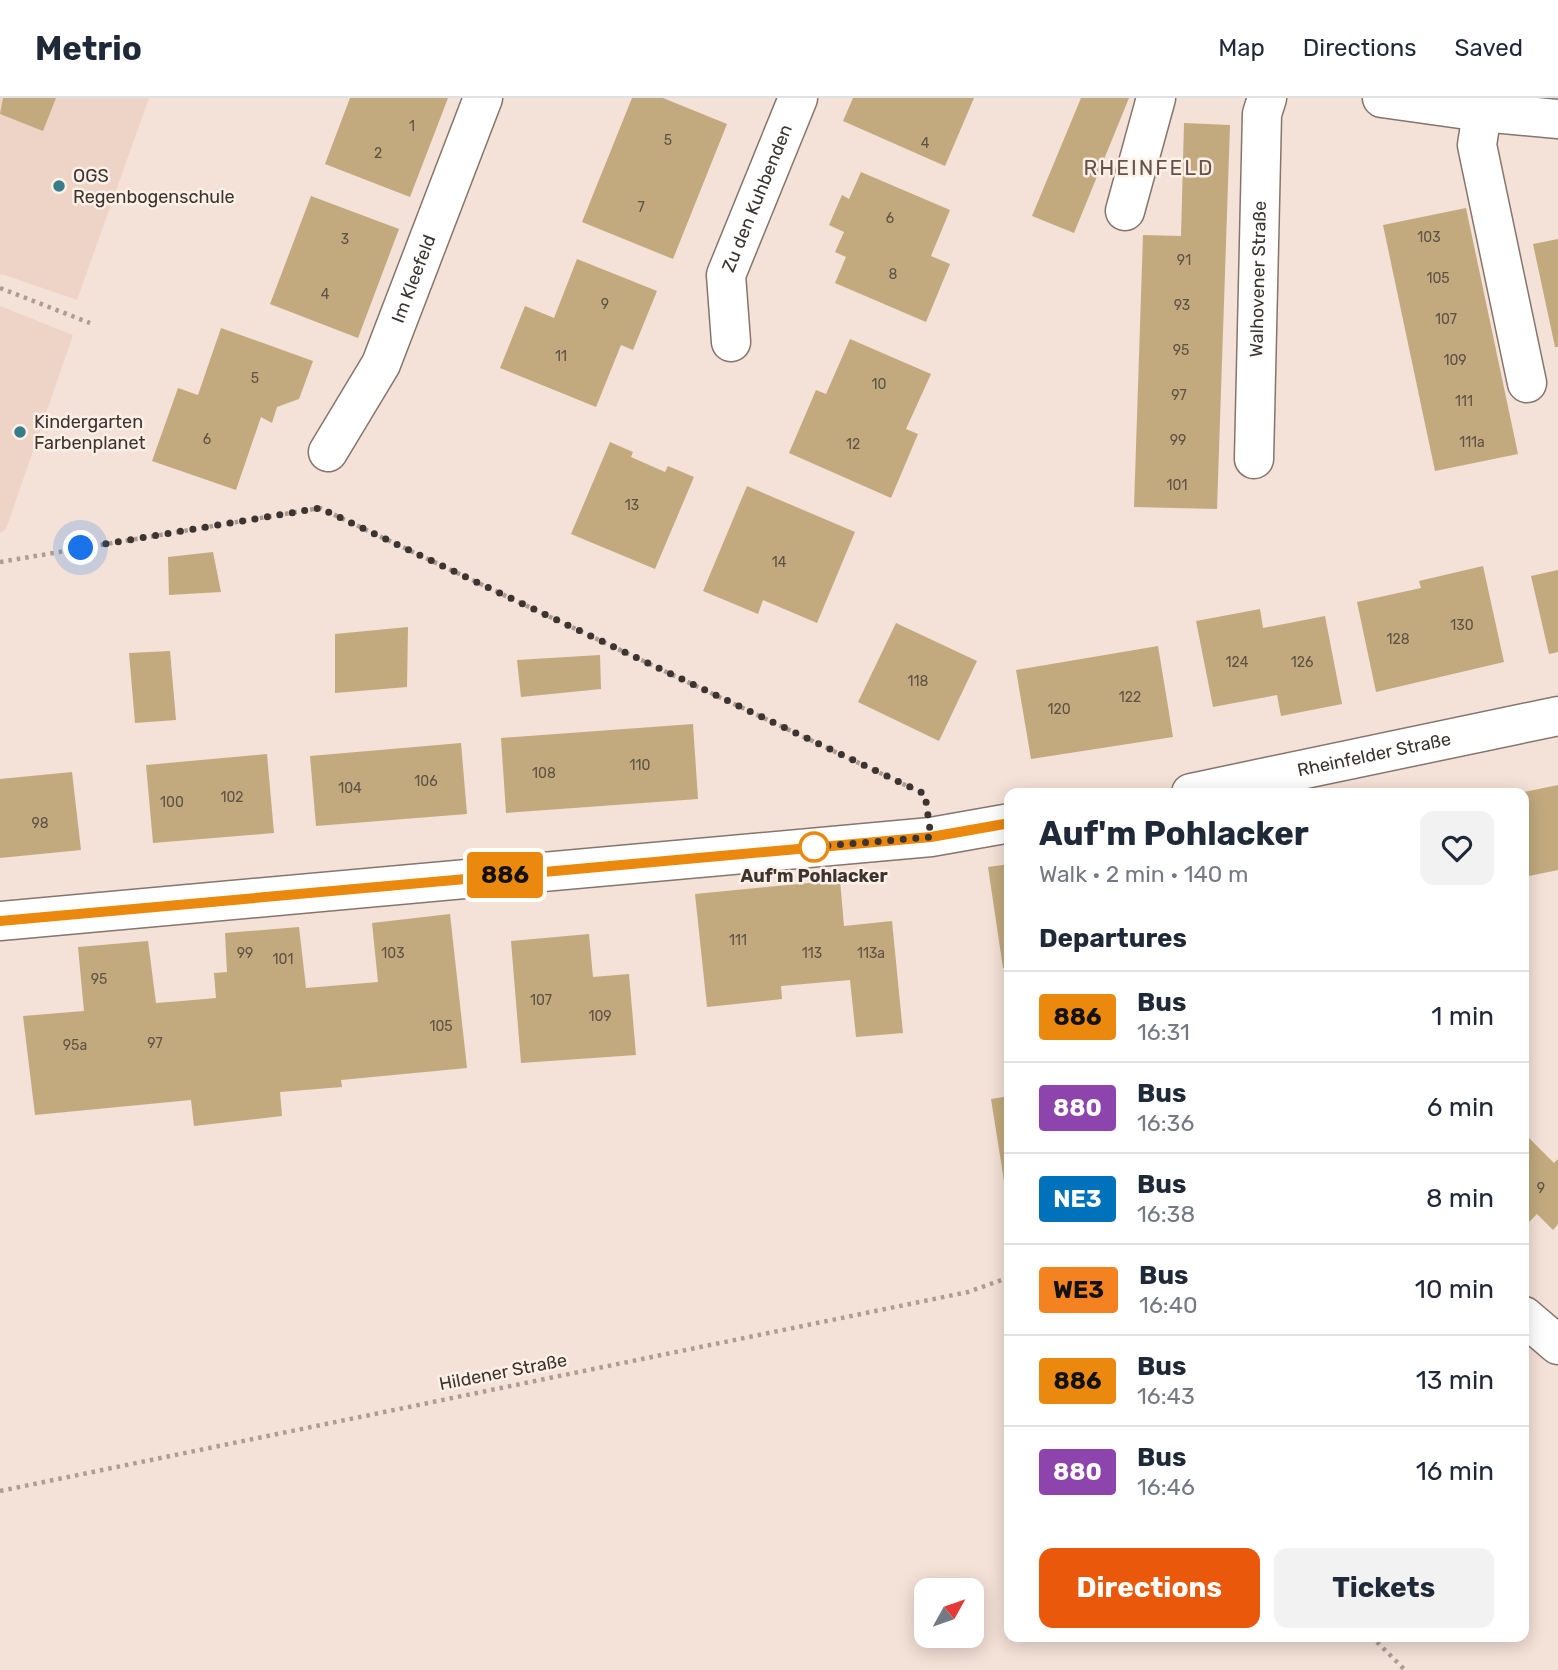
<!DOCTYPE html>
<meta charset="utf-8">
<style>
body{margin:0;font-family:Rubik,sans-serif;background:#f2f2f3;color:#1f2937;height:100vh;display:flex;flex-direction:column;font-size:26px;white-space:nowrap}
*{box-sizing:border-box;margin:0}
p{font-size:23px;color:#747a83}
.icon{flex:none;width:38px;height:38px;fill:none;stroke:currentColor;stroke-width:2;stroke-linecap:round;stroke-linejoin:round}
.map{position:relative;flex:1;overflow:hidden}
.details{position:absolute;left:1004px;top:690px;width:525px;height:854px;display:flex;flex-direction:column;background:#fff;border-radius:14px;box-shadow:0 4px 18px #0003}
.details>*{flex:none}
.badge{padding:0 14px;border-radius:5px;font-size:24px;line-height:46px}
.needle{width:46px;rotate:50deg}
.controls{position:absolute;left:914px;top:1480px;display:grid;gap:14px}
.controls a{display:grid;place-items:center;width:70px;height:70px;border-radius:14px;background:#fff;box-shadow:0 4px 18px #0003;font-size:35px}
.you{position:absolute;width:35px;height:35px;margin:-18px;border:5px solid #fff;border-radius:50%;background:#1a73e8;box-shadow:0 0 0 10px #1a73e833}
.map>.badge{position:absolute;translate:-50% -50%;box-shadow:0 0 0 4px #fff}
h2{padding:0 35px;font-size:26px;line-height:63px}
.round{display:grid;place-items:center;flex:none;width:74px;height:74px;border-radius:14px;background:#f2f2f3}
.headline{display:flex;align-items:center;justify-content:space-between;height:119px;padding:0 35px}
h1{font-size:33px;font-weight:700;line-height:52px}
.primary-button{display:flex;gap:14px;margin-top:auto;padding:14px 35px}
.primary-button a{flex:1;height:80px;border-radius:14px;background:#ea580c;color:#fff;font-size:28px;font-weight:700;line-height:80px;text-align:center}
.primary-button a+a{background:#f2f2f3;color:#1f2937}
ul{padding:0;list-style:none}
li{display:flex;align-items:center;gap:21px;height:91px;padding:0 35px;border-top:2px solid #e0e1e3}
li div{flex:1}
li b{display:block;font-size:26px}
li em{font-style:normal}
li .badge{min-width:77px;font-weight:700;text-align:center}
header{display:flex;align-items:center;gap:42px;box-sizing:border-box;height:98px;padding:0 35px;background:#fff;border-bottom:2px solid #e0e1e3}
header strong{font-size:33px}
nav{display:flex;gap:38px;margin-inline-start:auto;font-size:24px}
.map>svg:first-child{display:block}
.built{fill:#eed4c6}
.building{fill:#c2aa7e}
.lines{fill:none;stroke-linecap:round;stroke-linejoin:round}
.minor-casing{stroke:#85756b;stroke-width:41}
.path{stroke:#ab9c95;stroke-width:4.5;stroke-dasharray:3.5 5;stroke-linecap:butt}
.minor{stroke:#fff;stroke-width:38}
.line-casing{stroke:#fff;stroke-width:16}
.line{stroke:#eb880e;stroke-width:10}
.walk{stroke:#3c3430;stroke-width:7;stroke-dasharray:0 12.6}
.poi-dot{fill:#387d8a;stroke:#feefe7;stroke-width:2.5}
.stop-dot{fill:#fff;stroke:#eb880e;stroke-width:3.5}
.labels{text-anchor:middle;stroke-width:5;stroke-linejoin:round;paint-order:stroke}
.number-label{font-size:14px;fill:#5e5244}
.poi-label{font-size:18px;fill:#3c3430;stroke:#feefe7;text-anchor:start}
.street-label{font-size:18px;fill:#3c3430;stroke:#feefe7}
.stop-label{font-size:18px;font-weight:bold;fill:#3c3430;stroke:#feefe7}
.quarter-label{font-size:21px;letter-spacing:2px;fill:#62524a;stroke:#feefe7}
</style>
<header>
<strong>Metrio</strong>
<nav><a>Map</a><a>Directions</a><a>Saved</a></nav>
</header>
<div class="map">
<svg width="1558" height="1572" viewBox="0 0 1558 1572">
<rect width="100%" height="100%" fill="#f4e1d7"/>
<path class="built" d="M 0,0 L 149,0 L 77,202 L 2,176 L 0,177 Z
M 0,208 L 73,237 L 6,431 L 0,435 Z"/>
<path class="building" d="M 3,0 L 56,0 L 43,33 L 0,16 Z
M 350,0 L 448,0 L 410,99 L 325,66 Z
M 632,0 L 663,0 L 727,26 L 673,161 L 582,124 Z
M 853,0 L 974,0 L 945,68 L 843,23 Z
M 1081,0 L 1129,0 L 1074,135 L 1032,118 Z
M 1184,25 L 1230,27 L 1217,411 L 1134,409 L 1143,137 L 1181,138 Z
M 861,74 L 950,112 L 931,158 L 950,166 L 926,224 L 835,185 L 846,159 L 835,154 L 844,134 L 829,127 L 842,97 L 849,101 Z
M 311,98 L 399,131 L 358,240 L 270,206 Z
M 1466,110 L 1518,356 L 1435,373 L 1383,127 Z
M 1558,141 L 1558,249 L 1555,249 L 1533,146 Z
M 577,161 L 657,193 L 633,252 L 621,247 L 596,309 L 500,270 L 525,208 L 554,220 Z
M 221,230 L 313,263 L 299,301 L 277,309 L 272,325 L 261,319 L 236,392 L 152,363 L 178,290 L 198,297 Z
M 850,241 L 931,276 L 906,331 L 918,336 L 891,400 L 789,355 L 816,292 L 826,296 Z
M 610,344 L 633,354 L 631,359 L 665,374 L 668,368 L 694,379 L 655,471 L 571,436 Z
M 747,388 L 855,434 L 817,525 L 763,502 L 758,516 L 703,493 Z
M 213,454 L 221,494 L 169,497 L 168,459 Z
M 1483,468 L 1504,564 L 1376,594 L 1357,504 L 1421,490 L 1419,483 Z
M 1558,472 L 1558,554 L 1549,556 L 1531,478 Z
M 1260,511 L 1263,530 L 1325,518 L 1342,606 L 1281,618 L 1277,597 L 1213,609 L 1196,523 Z
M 896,525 L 977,563 L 939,643 L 858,604 Z
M 408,529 L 407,589 L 335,595 L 335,536 Z
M 1158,548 L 1173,639 L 1031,661 L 1016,572 Z
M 170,553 L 176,622 L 135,625 L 129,555 Z
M 600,557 L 601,591 L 521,599 L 517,562 Z
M 693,626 L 698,701 L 506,715 L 501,640 Z
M 461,645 L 467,716 L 316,728 L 310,658 Z
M 267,656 L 274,735 L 153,745 L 146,667 Z
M 72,674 L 81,752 L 0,760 L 0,681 Z
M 1558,687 L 1558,772 L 1524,779 L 1524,694 Z
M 1010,766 L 1010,869 L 1003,870 L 988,769 Z
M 840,782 L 844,828 L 892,823 L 903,935 L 856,939 L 850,882 L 781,888 L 782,901 L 707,909 L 695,796 Z
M 450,816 L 467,970 L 341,982 L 342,989 L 280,994 L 282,1018 L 194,1028 L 191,1002 L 35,1017 L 23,918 L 84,913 L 78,849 L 148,843 L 156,905 L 182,903 L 216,900 L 214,875 L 227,874 L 225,835 L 299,829 L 306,890 L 378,884 L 372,825 Z
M 589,836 L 593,879 L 629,876 L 636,957 L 521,965 L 511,843 Z
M 1010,998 L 1010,1082 L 1004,1083 L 991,1001 Z
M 1524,1035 L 1554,1065 L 1558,1061 L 1558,1126 L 1553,1132 L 1537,1116 L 1524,1129 Z"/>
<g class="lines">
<defs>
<g id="minor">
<path d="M 1382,0 L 1482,14 L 1558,21"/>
<path d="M 1482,14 L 1477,47 L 1527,285"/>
<path d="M 1125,113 L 1156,0"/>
<path id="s1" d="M 731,244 L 726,177 L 798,0"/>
<path id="s2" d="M 328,354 L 381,266 L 483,0"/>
<path id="s3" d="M 1254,361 L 1262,16 L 1267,0"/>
<path id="s4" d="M 1191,695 L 1558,618"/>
<path d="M 0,823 L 931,739 L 1010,725"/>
<path d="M 1524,1218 L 1558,1247"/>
</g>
</defs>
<use href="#minor" class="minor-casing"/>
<path class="path" d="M 0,190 L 90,225
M 0,464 L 320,410 L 918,693
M 0,1393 L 968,1194 L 1010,1179
M 1371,1538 L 1405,1572"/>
<use href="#minor" class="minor"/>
</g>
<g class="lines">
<defs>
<path id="line" d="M 0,823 L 931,739 L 1010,725"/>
</defs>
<use href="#line" class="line-casing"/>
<use href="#line" class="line"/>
<path class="walk" d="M 81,450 L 320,410 L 925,696 L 931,739 L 812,749 L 814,749"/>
</g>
<g class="poi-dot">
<circle cx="59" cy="88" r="7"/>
<circle cx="20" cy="334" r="7"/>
</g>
<circle class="stop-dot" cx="814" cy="749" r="14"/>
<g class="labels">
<g class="number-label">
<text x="412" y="33">1</text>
<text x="668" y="47">5</text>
<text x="925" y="50">4</text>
<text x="378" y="60">2</text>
<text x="641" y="114">7</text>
<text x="890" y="125">6</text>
<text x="1429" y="144">103</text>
<text x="345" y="146">3</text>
<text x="1184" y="167">91</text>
<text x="893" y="181">8</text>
<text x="1438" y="185">105</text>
<text x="325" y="201">4</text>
<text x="605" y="211">9</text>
<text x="1182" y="212">93</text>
<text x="1446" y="226">107</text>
<text x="1181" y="257">95</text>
<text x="561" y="263">11</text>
<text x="1455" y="267">109</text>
<text x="255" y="285">5</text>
<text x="879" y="291">10</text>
<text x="1179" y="302">97</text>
<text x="1464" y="308">111</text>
<text x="207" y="346">6</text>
<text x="1178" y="347">99</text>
<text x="1472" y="349">111a</text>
<text x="853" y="351">12</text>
<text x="1177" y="392">101</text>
<text x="632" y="412">13</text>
<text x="779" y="469">14</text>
<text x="1462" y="532">130</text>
<text x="1398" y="546">128</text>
<text x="1237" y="569">124</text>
<text x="1302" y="569">126</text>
<text x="918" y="588">118</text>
<text x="1130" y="604">122</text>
<text x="1059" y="616">120</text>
<text x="640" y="672">110</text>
<text x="544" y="680">108</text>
<text x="426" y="688">106</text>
<text x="350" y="695">104</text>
<text x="232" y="704">102</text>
<text x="172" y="709">100</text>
<text x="40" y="730">98</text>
<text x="738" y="847">111</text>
<text x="245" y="860">99</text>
<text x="393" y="860">103</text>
<text x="812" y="860">113</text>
<text x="871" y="860">113a</text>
<text x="283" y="866">101</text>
<text x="99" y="886">95</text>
<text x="541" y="907">107</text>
<text x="600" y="923">109</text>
<text x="441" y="933">105</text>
<text x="155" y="950">97</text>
<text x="75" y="952">95a</text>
<text x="1541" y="1095">9</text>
</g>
<g class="poi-label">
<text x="73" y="84">OGS<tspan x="73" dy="21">Regenbogenschule</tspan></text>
<text x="34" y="330">Kindergarten<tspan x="34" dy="21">Farbenplanet</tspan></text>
</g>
<g class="street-label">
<text dy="6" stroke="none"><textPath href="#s1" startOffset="150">Zu den Kuhbenden</textPath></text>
<text dy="6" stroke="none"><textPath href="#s3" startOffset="180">Walhovener Straße</textPath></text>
<text dy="6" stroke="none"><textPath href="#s2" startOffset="194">Im Kleefeld</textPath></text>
<text dy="6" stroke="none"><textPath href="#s4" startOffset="187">Rheinfelder Straße</textPath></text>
<text transform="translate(503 1274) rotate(-11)" y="6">Hildener Straße</text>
</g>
<g class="stop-label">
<text x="814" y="784">Auf'm Pohlacker</text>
</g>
<g class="quarter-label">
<text x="1149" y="77">RHEINFELD</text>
</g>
</g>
</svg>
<div class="controls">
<a><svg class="needle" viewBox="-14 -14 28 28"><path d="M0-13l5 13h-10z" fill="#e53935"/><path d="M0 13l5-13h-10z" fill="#747a83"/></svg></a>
</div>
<div class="you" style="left:81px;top:450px"></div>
<b class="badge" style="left:505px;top:777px;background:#eb880e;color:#111">886</b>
<section class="details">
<div class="headline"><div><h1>Auf'm Pohlacker</h1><p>Walk · 2 min · 140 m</p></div><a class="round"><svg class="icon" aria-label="heart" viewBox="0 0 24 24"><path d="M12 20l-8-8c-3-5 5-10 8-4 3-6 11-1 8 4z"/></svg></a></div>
<h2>Departures</h2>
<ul>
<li><span class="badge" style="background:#eb880e;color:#111">886</span><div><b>Bus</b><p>16:31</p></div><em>1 min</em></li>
<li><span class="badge" style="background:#8e44ad;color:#fff">880</span><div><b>Bus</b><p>16:36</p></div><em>6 min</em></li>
<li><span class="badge" style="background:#0072bc;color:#fff">NE3</span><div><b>Bus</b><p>16:38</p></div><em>8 min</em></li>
<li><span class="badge" style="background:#f58220;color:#111">WE3</span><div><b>Bus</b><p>16:40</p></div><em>10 min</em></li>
<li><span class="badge" style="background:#eb880e;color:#111">886</span><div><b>Bus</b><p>16:43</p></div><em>13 min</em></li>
<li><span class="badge" style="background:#8e44ad;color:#fff">880</span><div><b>Bus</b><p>16:46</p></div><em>16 min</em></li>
</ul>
<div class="primary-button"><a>Directions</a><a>Tickets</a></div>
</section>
</div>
